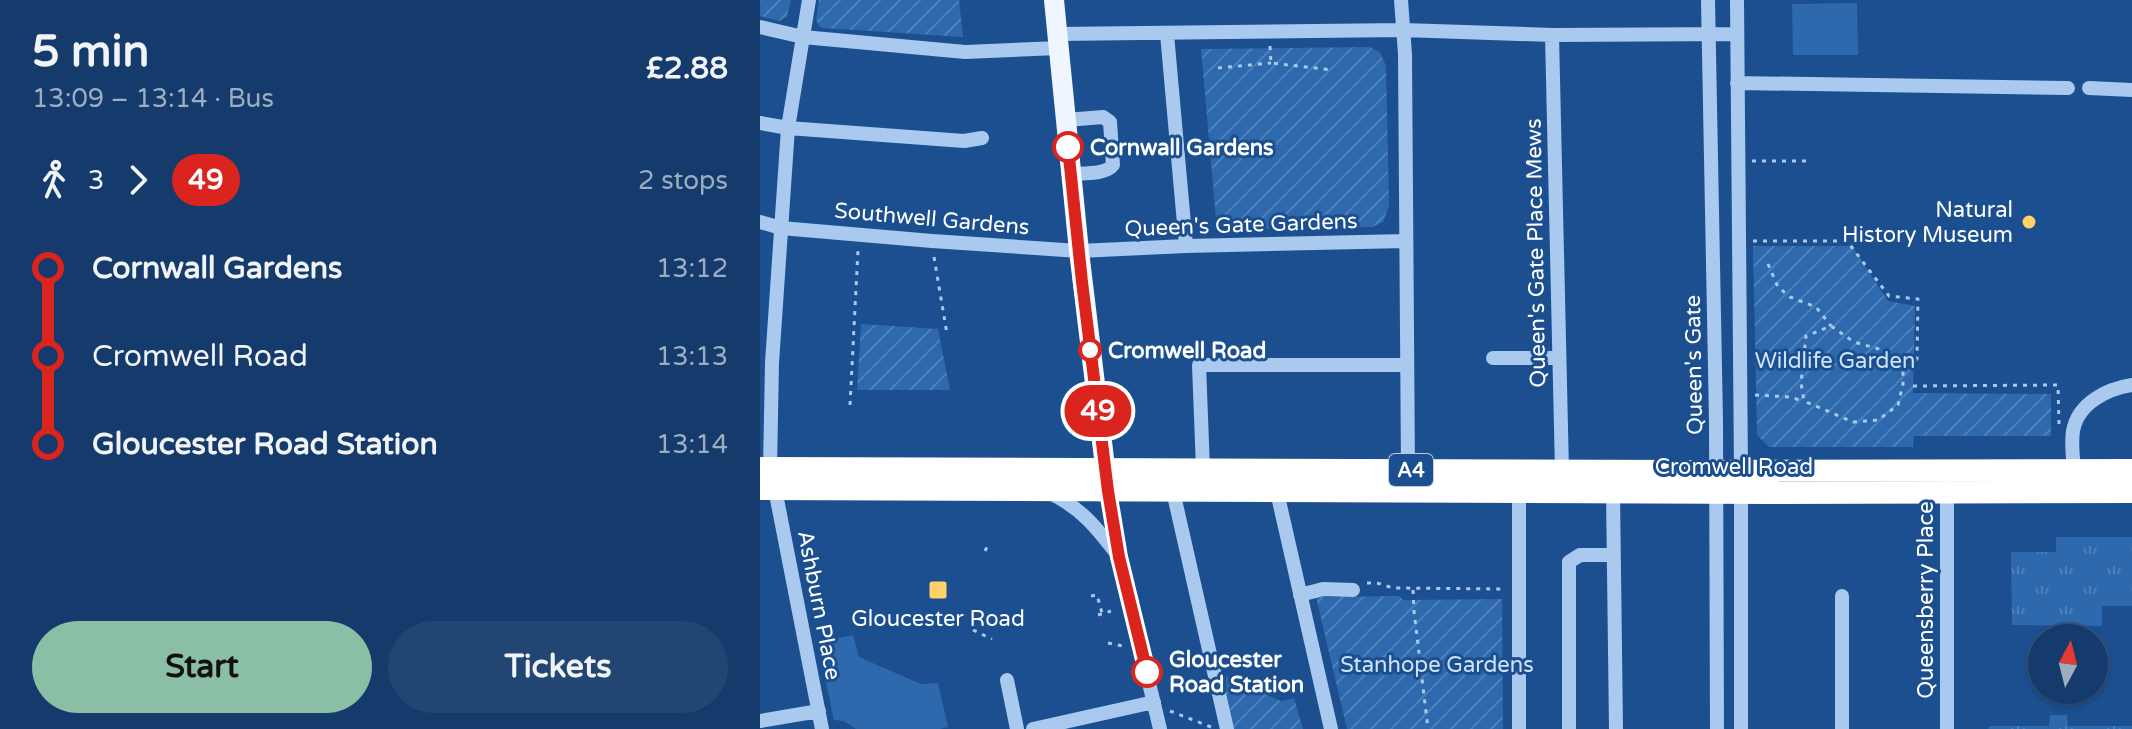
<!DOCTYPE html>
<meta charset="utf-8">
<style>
body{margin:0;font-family:"Varela Round",sans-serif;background:#214673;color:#f1f3f6;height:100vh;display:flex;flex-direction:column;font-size:30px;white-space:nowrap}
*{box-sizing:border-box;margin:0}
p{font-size:26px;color:#9dadc1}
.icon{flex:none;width:44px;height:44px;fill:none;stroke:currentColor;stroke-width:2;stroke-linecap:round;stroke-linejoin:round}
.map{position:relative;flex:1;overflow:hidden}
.panel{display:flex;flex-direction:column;background:#143b6b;width:760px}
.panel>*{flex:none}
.badge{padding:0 16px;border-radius:26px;font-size:28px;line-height:52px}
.needle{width:52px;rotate:7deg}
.controls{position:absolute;left:1268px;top:624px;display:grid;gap:16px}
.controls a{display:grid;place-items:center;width:80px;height:80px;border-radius:50%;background:#143b6b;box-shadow:0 2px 6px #0004,0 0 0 2px #33557e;font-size:40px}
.map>.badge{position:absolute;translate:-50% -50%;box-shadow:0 0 0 4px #fff}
.legs{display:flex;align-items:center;gap:12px;height:88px;padding:0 32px;font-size:26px}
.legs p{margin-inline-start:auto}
.headline{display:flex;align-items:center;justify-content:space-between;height:136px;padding:0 32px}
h1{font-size:44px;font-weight:700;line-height:60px}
.button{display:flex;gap:16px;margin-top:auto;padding:16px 32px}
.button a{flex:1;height:92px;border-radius:48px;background:#8abfa5;color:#111;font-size:32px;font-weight:700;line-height:92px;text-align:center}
.button a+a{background:#214673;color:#f1f3f6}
ul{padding:0 32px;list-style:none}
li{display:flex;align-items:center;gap:28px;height:88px;font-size:30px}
li i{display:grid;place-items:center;width:12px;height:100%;margin:0 10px;background:currentColor}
li i::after{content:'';width:20px;height:20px;margin:-10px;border:6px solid;border-radius:50%;background:#143b6b}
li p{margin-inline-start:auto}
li:first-child i{background:linear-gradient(#0000 50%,currentColor 0)}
li:last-child i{background:linear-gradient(currentColor 50%,#0000 0)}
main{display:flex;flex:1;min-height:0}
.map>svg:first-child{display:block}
.grass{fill:#2e69ad}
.park{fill:url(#park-tufts)}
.garden{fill:url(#garden-furrows)}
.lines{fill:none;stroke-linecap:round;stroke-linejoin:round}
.path{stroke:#a9c9ee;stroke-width:3;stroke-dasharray:4 6;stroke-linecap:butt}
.minor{stroke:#a9c9ee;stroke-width:14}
.major{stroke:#f0f6ff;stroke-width:20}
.highway{stroke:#fff;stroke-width:22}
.line-1-casing{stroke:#fff;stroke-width:18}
.line-1{stroke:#dc241f;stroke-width:12}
.stop-1-dot{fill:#fff;stroke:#dc241f;stroke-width:4}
.poi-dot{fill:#ffd166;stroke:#1b4f8f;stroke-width:3}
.labels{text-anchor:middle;stroke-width:6;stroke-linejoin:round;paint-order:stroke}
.shield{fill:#1b4f8f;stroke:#bbcadd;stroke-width:2}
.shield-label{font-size:20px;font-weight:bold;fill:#fff}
.stop-label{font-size:22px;font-weight:bold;fill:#fff;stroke:#1b4f8f;text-anchor:start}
.poi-label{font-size:22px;fill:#fff;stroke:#1b4f8f;text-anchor:end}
.street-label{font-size:22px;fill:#fff;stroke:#1b4f8f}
.park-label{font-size:22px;fill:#cfe3fa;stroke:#1b4f8f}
</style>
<main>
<section class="panel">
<div class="headline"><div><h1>5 min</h1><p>13:09 – 13:14 · Bus</p></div><b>£2.88</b></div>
<div class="legs"><svg class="icon" aria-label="walk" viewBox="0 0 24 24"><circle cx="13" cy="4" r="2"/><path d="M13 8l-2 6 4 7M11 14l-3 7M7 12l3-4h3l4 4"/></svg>3<svg class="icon" aria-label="forward" viewBox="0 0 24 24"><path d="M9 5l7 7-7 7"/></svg><b class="badge" style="background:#dc241f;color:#fff">49</b><p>2 stops</p></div>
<ul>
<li><i style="color:#dc241f"></i><b>Cornwall Gardens</b><p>13:12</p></li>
<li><i style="color:#dc241f"></i><span>Cromwell Road</span><p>13:13</p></li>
<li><i style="color:#dc241f"></i><b>Gloucester Road Station</b><p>13:14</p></li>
</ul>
<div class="button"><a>Start</a><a>Tickets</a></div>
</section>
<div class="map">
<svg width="1372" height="729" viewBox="0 0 1372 729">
<defs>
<pattern id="park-tufts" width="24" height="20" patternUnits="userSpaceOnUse" patternTransform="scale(2)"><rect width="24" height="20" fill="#2e69ad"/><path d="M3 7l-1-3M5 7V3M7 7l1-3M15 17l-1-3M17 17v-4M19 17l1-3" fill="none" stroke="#4d80b9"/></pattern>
<pattern id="garden-furrows" width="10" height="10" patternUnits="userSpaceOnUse" patternTransform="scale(2)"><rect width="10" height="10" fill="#2e69ad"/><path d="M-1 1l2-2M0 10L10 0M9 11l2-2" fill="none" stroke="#4d80b9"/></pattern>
</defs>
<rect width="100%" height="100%" fill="#1b4f8f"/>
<path class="grass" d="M 1097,3 L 1098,55 L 1033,55 L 1032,4 Z
M 93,635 L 99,657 L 161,684 L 178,683 L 188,727 L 180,729 L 96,729 L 84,721 L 74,720 L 58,645 L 60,642 Z"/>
<path class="park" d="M 1296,537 L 1372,537 L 1372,606 L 1342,606 L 1342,626 L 1252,625 L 1251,552 L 1296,552 Z
M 1290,715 L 1307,715 L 1308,726 L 1372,726 L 1372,729 L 1228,729 L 1230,726 L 1289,726 Z"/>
<path class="garden" d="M 0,0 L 31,0 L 27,17 L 19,21 L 0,16 Z
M 59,0 L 199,0 L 203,37 L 63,28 L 59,26 L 56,20 Z
M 609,47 L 620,52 L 626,66 L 629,206 L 623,222 L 612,227 L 457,230 L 441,49 Z
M 993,246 L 1092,246 L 1128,301 L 1155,306 L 1153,393 L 1291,394 L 1291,436 L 1154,436 L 1153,447 L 1009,447 L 997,435 Z
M 101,324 L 178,329 L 190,390 L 97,390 Z
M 639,596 L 643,600 L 742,599 L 743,729 L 587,729 L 556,597 Z
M 462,674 L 521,701 L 534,698 L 543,729 L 474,729 Z"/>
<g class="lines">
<path class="path" d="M 510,46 L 511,63 L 573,70
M 458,68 L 511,63
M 992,161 L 1048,161
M 993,241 L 1087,241 L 1129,296 L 1158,299 L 1157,359 L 1143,368 L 1126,351 L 1094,342 L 1071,326 L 1046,336 L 1041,383 L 1044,401 L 1093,422 L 1118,420 L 1138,405 L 1143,384 L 1143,368
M 174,257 L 187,334
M 1008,264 L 1018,287 L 1030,297 L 1056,307 L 1071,326
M 1153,386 L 1298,385 L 1299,424
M 995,395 L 1030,397 L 1043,401
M 90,405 L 98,250
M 225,551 L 227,547
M 607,583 L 617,583 L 633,588 L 744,589
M 653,590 L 654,611 L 668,729
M 331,596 L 337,595 L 342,613
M 338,615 L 351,611
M 213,630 L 232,639
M 348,643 L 363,646
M 410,711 L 451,727"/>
<path class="minor" d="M 641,0 L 645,54 L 648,470
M 948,0 L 956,421 L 957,729
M 977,0 L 981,471 L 981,729
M 0,27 L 43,37 L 205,52 L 299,48
M 297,34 L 643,30 L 792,35 L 976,34
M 407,34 L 426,246
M 792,35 L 802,471
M 977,83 L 1308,88
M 1329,88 L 1372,90
M 306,120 L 343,117 L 350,122 L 353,165 C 345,175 324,173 311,174
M 0,123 L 28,128 L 204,141 L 222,138
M 0,222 L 21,228 L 172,241 L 319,251 L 426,246 L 646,241
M 733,358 L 799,358
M 10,468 L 12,363 L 28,128 L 49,0
M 443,469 L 439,365 L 647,365
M 1314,470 C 1313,458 1311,443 1313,431 C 1318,403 1347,389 1372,385
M 15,489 L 62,729
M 348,491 L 359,557 L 400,729
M 413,491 L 467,729
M 517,492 L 571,729
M 759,492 L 759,729
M 853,492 L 856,729
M 290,493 C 321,508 336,527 357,554
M 540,595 L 563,589 L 593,590
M 1082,596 L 1082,729
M 247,680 L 257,729
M 0,721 L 59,711
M 273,729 L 394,702
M 809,729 L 809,562 L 820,555 L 854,555
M 1187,729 L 1187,487"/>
<path class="major" d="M 294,0 L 319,251 L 347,483"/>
<path class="highway" d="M 0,468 L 924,471 L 1372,470
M 0,489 L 1011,493 L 1372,492"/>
</g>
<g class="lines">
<defs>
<path id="line-1" d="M 308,147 L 322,282 L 348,491 L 359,557 L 387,672"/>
</defs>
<use href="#line-1" class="line-1-casing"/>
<use href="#line-1" class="line-1"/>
</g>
<g class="stop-1-dot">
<circle cx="308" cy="147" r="14"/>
<circle cx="330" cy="350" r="10"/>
<circle cx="387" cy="672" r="14"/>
</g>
<g class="poi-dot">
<circle cx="1269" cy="222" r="8"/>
<rect x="168" y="580" width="20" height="20" rx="4"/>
</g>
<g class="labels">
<rect class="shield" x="629" y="454" width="44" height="32" rx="6"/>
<g class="shield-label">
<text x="651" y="477">A4</text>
</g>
<g class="stop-label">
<text x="330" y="155">Cornwall Gardens</text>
<text x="348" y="358">Cromwell Road</text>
<text x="409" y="667">Gloucester<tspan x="409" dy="25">Road Station</tspan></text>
</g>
<g class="poi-label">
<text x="1253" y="217">Natural<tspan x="1253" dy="25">History Museum</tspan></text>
<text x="178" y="626" text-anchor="middle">Gloucester Road</text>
</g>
<g class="street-label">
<text transform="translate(172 218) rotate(5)" y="8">Southwell Gardens</text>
<text transform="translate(481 224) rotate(-2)" y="8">Queen's Gate Gardens</text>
<text transform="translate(775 253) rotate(-91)" y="8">Queen's Gate Place Mews</text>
<text transform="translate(933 365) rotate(-91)" y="8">Queen's Gate</text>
<text x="974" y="474">Cromwell Road</text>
<text transform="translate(1165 600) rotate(-90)" y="8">Queensberry Place</text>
<text transform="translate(60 605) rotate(79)" y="8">Ashburn Place</text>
</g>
<g class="park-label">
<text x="1075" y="368">Wildlife Garden</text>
<text x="677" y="672">Stanhope Gardens</text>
</g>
</g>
</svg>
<div class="controls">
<a><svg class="needle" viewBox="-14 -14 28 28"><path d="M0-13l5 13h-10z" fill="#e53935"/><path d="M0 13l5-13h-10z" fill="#9dadc1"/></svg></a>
</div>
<b class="badge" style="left:338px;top:411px;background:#dc241f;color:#fff">49</b>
</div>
</main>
